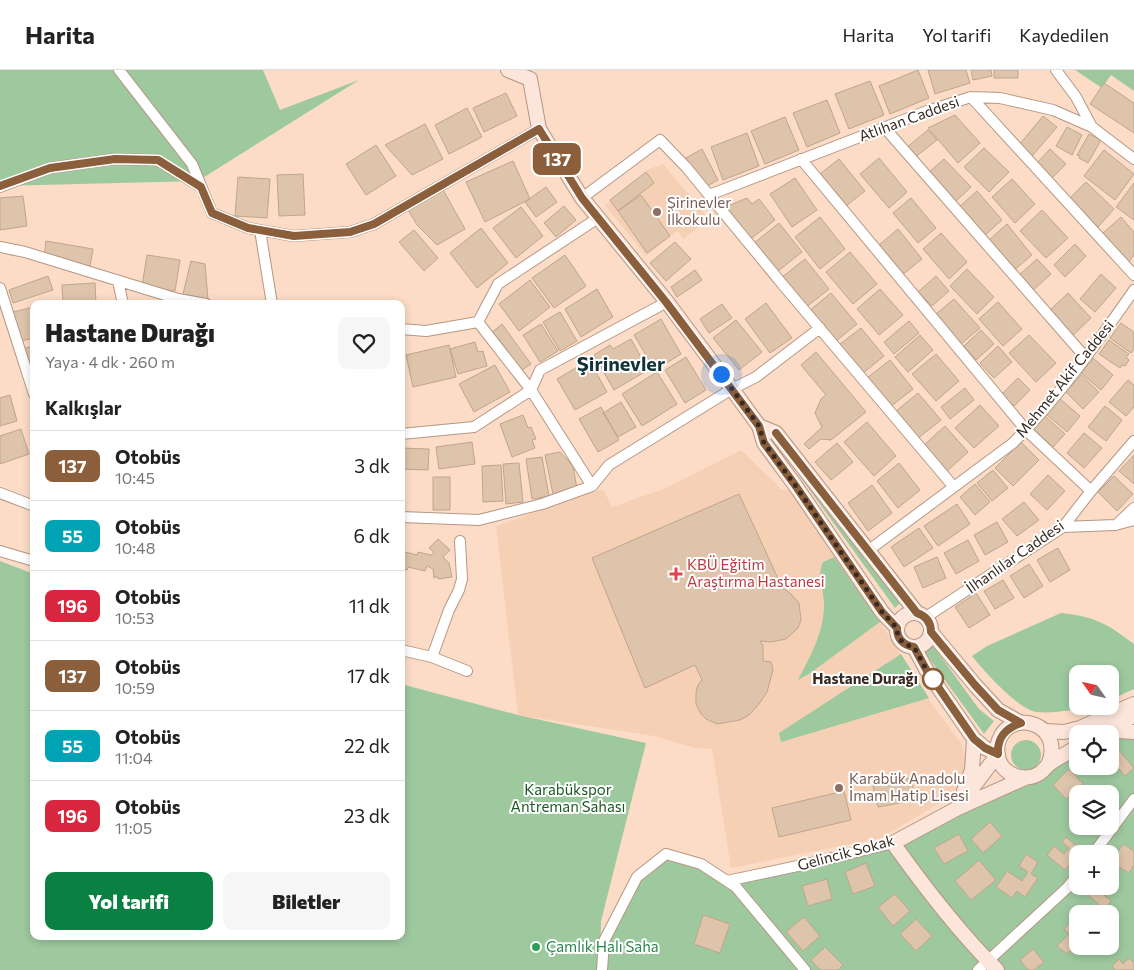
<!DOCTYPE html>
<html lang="tr">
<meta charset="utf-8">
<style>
body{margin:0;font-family:Commissioner,sans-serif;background:#f6f6f6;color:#222;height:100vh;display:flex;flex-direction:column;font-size:19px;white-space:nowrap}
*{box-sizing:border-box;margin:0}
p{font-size:16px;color:#767676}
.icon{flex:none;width:28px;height:28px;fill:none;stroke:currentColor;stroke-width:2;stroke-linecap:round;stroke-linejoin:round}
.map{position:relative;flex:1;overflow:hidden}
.drawer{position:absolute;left:30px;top:230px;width:375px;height:640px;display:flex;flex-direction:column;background:#fff;border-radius:10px;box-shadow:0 2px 8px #0003}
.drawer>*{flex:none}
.badge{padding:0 10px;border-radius:8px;font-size:18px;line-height:32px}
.needle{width:32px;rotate:304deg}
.tools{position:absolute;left:1069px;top:595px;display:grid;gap:10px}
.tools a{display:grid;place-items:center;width:50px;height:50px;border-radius:10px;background:#fff;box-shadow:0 2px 8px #0003;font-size:25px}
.you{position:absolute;width:25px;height:25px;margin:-12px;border:4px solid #fff;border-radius:50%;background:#1a73e8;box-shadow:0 0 0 8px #1a73e833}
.map>.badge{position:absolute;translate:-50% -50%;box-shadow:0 0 0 2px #fff}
h2{padding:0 15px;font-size:19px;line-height:45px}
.round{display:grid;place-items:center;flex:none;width:52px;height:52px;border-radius:10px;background:#f6f6f6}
.head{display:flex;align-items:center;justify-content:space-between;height:85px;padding:0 15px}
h1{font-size:24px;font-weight:800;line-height:38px}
.primary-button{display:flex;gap:10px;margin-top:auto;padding:10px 15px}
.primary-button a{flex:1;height:58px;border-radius:10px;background:#0b8043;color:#fff;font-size:20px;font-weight:800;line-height:58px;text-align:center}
.primary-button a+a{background:#f6f6f6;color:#222}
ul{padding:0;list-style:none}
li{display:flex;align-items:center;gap:15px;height:70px;padding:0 15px;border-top:1px solid #e0e0e0}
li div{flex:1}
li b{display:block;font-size:19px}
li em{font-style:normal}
li .badge{min-width:55px;font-weight:700;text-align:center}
header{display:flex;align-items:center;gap:30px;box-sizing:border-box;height:70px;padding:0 25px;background:#fff;border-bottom:1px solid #e0e0e0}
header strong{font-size:24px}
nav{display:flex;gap:28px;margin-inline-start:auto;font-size:18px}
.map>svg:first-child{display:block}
.built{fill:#f6d0b5}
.green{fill:#9ec99f;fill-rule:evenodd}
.building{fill:#dec4aa;stroke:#bfa58c}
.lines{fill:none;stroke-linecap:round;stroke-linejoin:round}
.street-casing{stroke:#b59783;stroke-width:12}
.secondary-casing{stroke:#b59783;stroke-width:16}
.street{stroke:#fff;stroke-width:10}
.secondary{stroke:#fce5db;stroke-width:14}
.line-casing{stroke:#fff;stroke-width:11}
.line{stroke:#8b5e3c;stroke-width:8}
.walk{stroke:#362a21;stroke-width:5;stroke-dasharray:0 9}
.education-dot{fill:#8d6e63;stroke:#fff;stroke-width:2}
.health-dot{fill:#e0444e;stroke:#fff;stroke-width:2}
.stop-dot{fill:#fff;stroke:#8b5e3c;stroke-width:2.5}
.leisure-dot{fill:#2e9e5b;stroke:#fff;stroke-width:2}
.labels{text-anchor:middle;stroke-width:4;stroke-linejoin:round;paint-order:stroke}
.street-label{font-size:15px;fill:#362a21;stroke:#fff}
.education-label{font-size:15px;fill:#785e54;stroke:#fff;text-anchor:start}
.health-label{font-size:15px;fill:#be3a42;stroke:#fff;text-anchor:start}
.stop-label{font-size:15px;font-weight:bold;fill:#362a21;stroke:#fff;text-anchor:end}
.park-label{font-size:15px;fill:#1d5924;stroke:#fff}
.leisure-label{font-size:15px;fill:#27864d;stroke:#fff;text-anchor:start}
.district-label{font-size:20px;font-weight:bold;fill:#123438;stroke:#fff}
</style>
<header>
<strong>Harita</strong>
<nav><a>Harita</a><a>Yol tarifi</a><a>Kaydedilen</a></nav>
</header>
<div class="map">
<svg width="1134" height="900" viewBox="0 0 1134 900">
<rect width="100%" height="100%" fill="#fcdcc6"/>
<path class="built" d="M 663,94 L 709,149 L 684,169 L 677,161 L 646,186 L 605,135 L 649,99 Z
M 741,380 L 781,419 L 797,421 L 932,634 L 961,673 L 968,695 L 958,722 L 881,768 L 731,798 L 712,679 L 695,678 L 654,666 L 518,645 L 496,456 L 603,419 L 612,437 L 666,418 Z"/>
<path class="green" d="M 0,0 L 263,0 L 280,40 L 359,10 L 198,111 L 0,116 Z
M 1075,0 L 1134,0 L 1134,21 L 1111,5 L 1102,18 Z
M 798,404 L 900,533 L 895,538 Z
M 834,487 L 880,552 L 809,604 L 798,610 C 810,587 823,564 824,537 C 825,522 816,506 823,492 Z
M 0,491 L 34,504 L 34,866 L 401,866 L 401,614 L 518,645 L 646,673 L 601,851 L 600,900 L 0,900 Z
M 1061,543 C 1096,547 1106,553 1134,574 L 1134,619 L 1110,630 L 1110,604 L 1078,604 L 1078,636 L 1095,636 C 1076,639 1055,644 1036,642 C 1019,640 983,600 972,586 L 987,576 Z
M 931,573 L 979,639 L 994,651 L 984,664 L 923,580 Z
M 901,584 L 929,628 L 781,672 L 779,663 Z
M 1134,662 L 1134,900 L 602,900 L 604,871 L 637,808 L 666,784 L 727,811 L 893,773 L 1077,676 L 1078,696 L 1110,696 L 1110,664 ZM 1078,724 L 1110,724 L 1110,756 L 1078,756 ZM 1078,784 L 1110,784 L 1110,816 L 1078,816 ZM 1078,844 L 1110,844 L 1110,876 L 1078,876 Z
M1011 685a15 15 0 1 1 30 0a15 15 0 1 1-30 0Z"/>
<path class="building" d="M 918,0 L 929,28 L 890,44 L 879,16 Z
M 928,0 L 966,0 L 970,13 L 935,24 Z
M 971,0 L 991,0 L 992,6 L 973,10 Z
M 994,0 L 1018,0 L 1018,8 L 994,8 Z
M 870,11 L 884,45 L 849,59 L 835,24 Z
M 1104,13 L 1134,33 L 1134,63 L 1090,34 Z
M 506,23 L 517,46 L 484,62 L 473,38 Z
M 827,30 L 840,63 L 807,77 L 793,43 Z
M 467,38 L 482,67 L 449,84 L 435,55 Z
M 955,45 L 980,73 L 958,93 L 928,58 Z
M 1043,46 L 1057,57 L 1032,86 L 1019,75 Z
M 785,47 L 799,80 L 765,94 L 751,61 Z
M 425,54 L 443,89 L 412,105 L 385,75 Z
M 1067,57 L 1082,65 L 1072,85 L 1056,76 Z
M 928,60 L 937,70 L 914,88 L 906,78 Z
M 747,63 L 759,96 L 723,110 L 711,77 Z
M 1089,64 L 1101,70 L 1088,93 L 1079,88 L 1080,86 L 1077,85 Z
M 376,75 L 396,106 L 366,125 L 346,94 Z
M 984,78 L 1009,102 L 989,122 L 964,97 Z
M 702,79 L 718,110 L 702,119 L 686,88 Z
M 1050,79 L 1066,94 L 1051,109 L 1036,94 Z
M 1104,80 L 1134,104 L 1115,130 L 1084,106 Z
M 879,88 L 907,122 L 889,138 L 860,104 Z
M 839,89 L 865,121 L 846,136 L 820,104 Z
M 944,89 L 971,117 L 955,132 L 928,103 Z
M 513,91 L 530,129 L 485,152 L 466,112 Z
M 646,102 L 654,113 L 618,141 L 610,130 Z
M 303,104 L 305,145 L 279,146 L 277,105 Z
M 238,107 L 270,109 L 267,148 L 235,146 Z
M 795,108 L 817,140 L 792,157 L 770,124 Z
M 1012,109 L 1035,134 L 1015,153 L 992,127 Z
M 1086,112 L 1114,139 L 1098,157 L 1069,129 Z
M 1134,113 L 1134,150 L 1116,137 Z
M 546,117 L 557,132 L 536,147 L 525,132 Z
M 442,118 L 465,159 L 437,175 L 417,155 L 407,138 Z
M 977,121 L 1002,150 L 985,165 L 959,137 Z
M 641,125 L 670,166 L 647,183 L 618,141 Z
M 23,126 L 27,156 L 0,160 L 0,128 Z
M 747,128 L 752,134 L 759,129 L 775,150 L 748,171 L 723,138 Z
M 911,128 L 936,158 L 918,173 L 893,143 Z
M 564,136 L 576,150 L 556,167 L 544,153 Z
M 521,137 L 543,166 L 516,188 L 493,158 Z
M 1042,140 L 1068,168 L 1046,188 L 1020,161 Z
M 820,147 L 845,179 L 820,199 L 795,167 Z
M 1121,147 L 1134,162 L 1134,185 L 1128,193 L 1102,164 Z
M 779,153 L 802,182 L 777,202 L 754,173 Z
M 1007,154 L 1032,185 L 1013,201 L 988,171 Z
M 481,158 L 508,193 L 477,218 L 450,183 Z
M 898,159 L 922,189 L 902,205 L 879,175 Z
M 414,160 L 438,188 L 424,201 L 399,172 Z
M 941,163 L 967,192 L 949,209 L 923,179 Z
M 46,171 L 93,179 L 90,196 L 44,188 Z
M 675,172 L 691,189 L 666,211 L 650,193 Z
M 1075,174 L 1086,186 L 1065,207 L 1054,195 Z
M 850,182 L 877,214 L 853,234 L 826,202 Z
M 147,185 L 180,190 L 175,221 L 142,216 Z
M 565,185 L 586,216 L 554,238 L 532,208 Z
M 805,189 L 829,219 L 805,238 L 781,208 Z
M 1037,189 L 1051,204 L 1031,222 L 1018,206 Z
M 191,191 L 205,194 L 208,229 L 183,224 Z
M 967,199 L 994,227 L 977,244 L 950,216 Z
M 695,200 L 702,210 L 677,227 L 671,217 Z
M 1101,204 L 1116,218 L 1095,242 L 1080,229 Z
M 48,206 L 53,220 L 13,233 L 9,220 Z
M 936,206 L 949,221 L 932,236 L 918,222 Z
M 530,210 L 550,237 L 519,261 L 499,234 Z
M 95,213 L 96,234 L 63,234 L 62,215 Z
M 597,219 L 613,247 L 581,267 L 565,239 Z
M 880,219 L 903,245 L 879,265 L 857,239 Z
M 831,223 L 857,254 L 835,272 L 809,241 Z
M 1068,223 L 1091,248 L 1072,266 L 1049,241 Z
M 954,229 L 980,258 L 961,274 L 936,244 Z
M 998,232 L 1022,259 L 1003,276 L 979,249 Z
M 766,233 L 792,268 L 770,283 L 745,249 Z
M 722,234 L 732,248 L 709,263 L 700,249 Z
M 34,237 L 34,268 L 21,271 L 13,242 Z
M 560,242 L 577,271 L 560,281 L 543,252 Z
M 661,249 L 681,284 L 655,300 L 634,265 Z
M 736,250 L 762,282 L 739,300 L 713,268 Z
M 909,251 L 919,263 L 894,284 L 884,272 Z
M 1121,253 L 1134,262 L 1134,279 L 1131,283 L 1110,268 Z
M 502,254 L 531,294 L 519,302 L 491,263 Z
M 541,254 L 558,281 L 540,292 L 523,265 Z
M 861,258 L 884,286 L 862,304 L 839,275 Z
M 981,260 L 994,274 L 976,290 L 964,276 Z
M 920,265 L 933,280 L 908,302 L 895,287 Z
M 1029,265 L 1056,293 L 1036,312 L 1009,283 Z
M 631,269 L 648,300 L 614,320 L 594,285 L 610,275 L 613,279 Z
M 1109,270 L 1129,284 L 1126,287 L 1129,290 L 1125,296 L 1122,295 L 1120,298 L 1099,284 Z
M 475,272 L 478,282 L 483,281 L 487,296 L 458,304 L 450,279 Z
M 449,275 L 456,307 L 413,317 L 406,285 Z
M 34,276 L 34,307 L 22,279 Z
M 998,276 L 1012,292 L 994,308 L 980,293 Z
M 816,282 L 866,342 L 831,370 L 821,369 L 809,379 L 804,374 L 822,357 L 815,343 L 821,329 L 826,325 L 801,295 Z
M 936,284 L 959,311 L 936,331 L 912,304 Z
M 686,287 L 706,320 L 685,333 L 665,300 Z
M 1093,288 L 1113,305 L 1101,320 L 1081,303 Z
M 589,290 L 607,322 L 575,340 L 557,309 Z
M 890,290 L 913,319 L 890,337 L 867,308 Z
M 495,295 L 510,322 L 474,342 L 459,314 Z
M 657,302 L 677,334 L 642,356 L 622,324 Z
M 1081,305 L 1099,322 L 1083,339 L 1066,322 Z
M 1018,308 L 1030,320 L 1014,336 L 1002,324 Z
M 1128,310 L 1134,315 L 1134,337 L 1126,346 L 1109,332 Z
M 965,318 L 974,330 L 950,349 L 941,337 Z
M 918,323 L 941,350 L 917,369 L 895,342 Z
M 10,325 L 17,351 L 0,356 L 0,328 Z
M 1059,328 L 1080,346 L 1067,362 L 1046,344 Z
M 621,332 L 636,357 L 618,367 L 603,343 Z
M 980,335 L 999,356 L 974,378 L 955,358 Z
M 1105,336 L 1122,350 L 1106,371 L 1088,357 Z
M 601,337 L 619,370 L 598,382 L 579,349 Z
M 523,345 L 528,358 L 531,357 L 536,369 L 532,370 L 535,378 L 512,387 L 500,354 Z
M 1044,345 L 1065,364 L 1053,377 L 1032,358 Z
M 867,352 L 896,386 L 874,406 L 844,372 Z
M 945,356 L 968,382 L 946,402 L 923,376 Z
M 21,359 L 29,384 L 0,394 L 0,366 Z
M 1084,363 L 1102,378 L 1084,398 L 1067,383 Z
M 472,372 L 475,394 L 439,399 L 436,377 Z
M 1021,372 L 1039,390 L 1013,416 L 995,398 Z
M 837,373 L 853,392 L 831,410 L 815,392 Z
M 401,378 L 429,379 L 428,400 L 401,399 Z
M 560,382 L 573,396 L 577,419 L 553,424 L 545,385 Z
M 1134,385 L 1134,414 L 1119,401 Z
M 542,387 L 549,426 L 532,429 L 526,389 Z
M 519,393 L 523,432 L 506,434 L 503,394 Z
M 899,393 L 920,420 L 898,438 L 877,411 Z
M 501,395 L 503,431 L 483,432 L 482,396 Z
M 993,400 L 1008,418 L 992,431 L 977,413 Z
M 1048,405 L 1065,421 L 1047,440 L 1030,424 Z
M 1114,406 L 1133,424 L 1117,441 L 1098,422 Z
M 433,407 L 450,407 L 450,440 L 433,440 Z
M 975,414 L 990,432 L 975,445 L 960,427 Z
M 872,415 L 892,443 L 868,461 L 848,433 Z
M 739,424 L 782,517 L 791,524 L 799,533 L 801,550 L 798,558 L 786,569 L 771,572 L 760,571 L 763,576 L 763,591 L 771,592 L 773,600 L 767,622 L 759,634 L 749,645 L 740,650 L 717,654 L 706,649 L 701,644 L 696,634 L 696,622 L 698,615 L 702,610 L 695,595 L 645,618 L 592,488 Z
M 1024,432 L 1039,450 L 1017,466 L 1002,449 Z
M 957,434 L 970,454 L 938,476 L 924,456 Z
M 997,452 L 1008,472 L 985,485 L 974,465 Z
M 919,458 L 933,478 L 904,497 L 891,477 Z
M 438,469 L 450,480 L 443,487 L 449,493 L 452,507 L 438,509 L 437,506 L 434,508 L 433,499 L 427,496 L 425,501 L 408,497 L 407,500 L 401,498 L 401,481 L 417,485 L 418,482 L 431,485 L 434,482 L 429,478 Z
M 968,470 L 979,491 L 956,504 L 944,483 Z
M 1058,478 L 1070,500 L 1050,512 L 1037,490 Z
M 937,487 L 946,508 L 923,518 L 914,497 Z
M 1029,494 L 1043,516 L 1024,528 L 1010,506 Z
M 1003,510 L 1014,528 L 995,539 L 984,521 Z
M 976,523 L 990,545 L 969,558 L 955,537 Z
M 1118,679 L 1134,698 L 1125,706 L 1114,693 L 1110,696 L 1110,686 Z
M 1069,699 L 1083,714 L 1066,729 L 1053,715 Z
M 911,708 L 915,730 L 878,737 L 873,716 Z
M 844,721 L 851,750 L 779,767 L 772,738 Z
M 1078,744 L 1078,756 L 1094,756 L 1088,764 L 1072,752 Z
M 990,752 L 1002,766 L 983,783 L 971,769 Z
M 959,764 L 968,781 L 944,794 L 934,778 Z
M 1066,767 L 1082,781 L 1078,784 L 1078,786 L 1065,800 L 1047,785 L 1054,776 L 1064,784 L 1069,778 L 1062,772 Z
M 1123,774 L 1134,781 L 1134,795 L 1129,803 L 1111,792 Z
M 1026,784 L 1038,792 L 1031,804 L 1038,808 L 1025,827 L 1017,821 L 1012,828 L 996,817 L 1007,801 L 1022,811 L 1028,802 L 1019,796 Z
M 979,790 L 996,810 L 971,830 L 955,811 Z
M 866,793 L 875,816 L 853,824 L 845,802 Z
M 827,809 L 832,829 L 808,836 L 802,816 Z
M 1110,813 L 1117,819 L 1113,824 L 1108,820 L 1104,825 L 1111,831 L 1104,839 L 1086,823 L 1092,816 L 1110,816 Z
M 895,824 L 910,841 L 893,856 L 878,837 Z
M 703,845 L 730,854 L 720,883 L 694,874 Z
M 804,847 L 820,866 L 803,881 L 786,862 Z
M 916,849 L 932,866 L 916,881 L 900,864 Z
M 1074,849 L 1078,851 L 1078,862 L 1072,868 L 1077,873 L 1067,884 L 1057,876 L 1069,864 L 1064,859 Z
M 825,877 L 843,895 L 838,900 L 820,900 L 811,890 Z
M 1033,879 L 1044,892 L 1034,900 L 1028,900 L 1020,890 Z
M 1129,888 L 1134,893 L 1134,900 L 1115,900 L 1112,896 L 1119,889 L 1123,894 Z"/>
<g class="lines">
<defs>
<path id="street" d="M 119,0 L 192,94 L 212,143 L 248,158 L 294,166 L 350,162 L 374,154 L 539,59
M 1056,0 L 1076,27 L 1092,57
M 971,27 L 1134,205
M 884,57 L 1086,288
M 801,89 L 1026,360 L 1091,421
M 0,117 L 50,98 L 115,89 L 157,90 L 201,117
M 709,125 L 927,41 L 971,27 L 1000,28 L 1053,40 L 1092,57 L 1134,89
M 582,128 L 660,70 L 686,97 L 783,215 L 953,416
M 260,160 L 272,234
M 0,177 L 25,182 L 178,229 L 206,234
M 118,211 L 123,234
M 0,218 L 34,324
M 478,252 L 531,320 L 592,416
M 401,259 L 426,261 L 478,252 L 498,214 L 598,148
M 401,364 L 474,357 L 531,320 L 540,300 L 667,232
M 0,423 L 34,436
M 401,447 L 479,450 L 542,434 L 592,416 L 609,395 L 732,319 L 756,307 L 820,258
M 1116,455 L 1134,438
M 1063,457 L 1115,455 L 1134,450
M 869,480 L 1013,373 C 1059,327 1097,273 1134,220
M 0,481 L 34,491
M 926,547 L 1063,457 L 1091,421 L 1134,371
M 401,580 L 432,587 L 467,601
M 432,587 L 449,540 L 459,520 L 462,509 L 460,471
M 1093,784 L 1134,729
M 727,811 L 816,792 L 893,773
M 602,900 L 604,871 L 637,807 L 666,784 L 701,794 L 736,817 L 805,900
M 978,900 L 1067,818 L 1078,804"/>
<path id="secondary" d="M 508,0 L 530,9 L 539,59 L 582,128 L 667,232 L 732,319 L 759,356 L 764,373 L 795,415 L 882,542 L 897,558
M 759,356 L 776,363 L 917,543
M897 560a17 17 0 1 1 34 0a17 17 0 1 1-34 0Z
M 931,562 L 975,615 L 998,640 L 1021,653
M 914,577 L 927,601 L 974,669 L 985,678 L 998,684 L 958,737
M 1086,659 L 1134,662
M 1105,659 L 1134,646
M 1046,661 L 1064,662 L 1080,658 L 1134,634
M 1048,695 C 1066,654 1011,637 999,670 C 996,678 997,689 1002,696 C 1011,708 1028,711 1040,703 C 1043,701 1045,698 1048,695 C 1057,688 1068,683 1078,676
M 964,721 L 972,700 L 974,669
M 997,900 C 958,861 925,818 893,773 L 958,738 L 1025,708"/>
</defs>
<use href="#street" class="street-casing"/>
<use href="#secondary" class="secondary-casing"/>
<use href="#street" class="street"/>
<use href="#secondary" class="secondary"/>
</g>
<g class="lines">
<defs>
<path id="line" d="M 0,116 L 50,98 L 115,89 L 158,90 L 201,117 L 212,143 L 248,158 L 294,166 L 350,162 L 374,154 L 539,59 L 582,128 L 666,232 L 759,356 L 764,373 L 795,415 L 882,542 L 897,558 C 897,569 903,575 914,577 L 927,601 L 974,669 L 985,678 L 998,684 C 997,667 1006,658 1021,653 L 998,640 L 975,615 L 931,562 C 931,552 926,546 917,543 L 776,363"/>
</defs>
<use href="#line" class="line-casing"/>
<use href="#line" class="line"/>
<path class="walk" d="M 721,304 L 759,356 L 764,373 L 795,415 L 882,542 L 897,558 C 897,569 903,575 914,577 L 927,601 L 938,616 L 933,609"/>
</g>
<g class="education-dot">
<circle cx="657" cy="142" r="5"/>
<circle cx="839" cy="718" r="5"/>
</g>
<path class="health-dot" d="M673.5 496.5h5v5h5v5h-5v5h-5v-5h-5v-5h5z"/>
<circle class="stop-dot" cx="933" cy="609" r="10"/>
<circle class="leisure-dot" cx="536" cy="877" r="5"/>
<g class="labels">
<g class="street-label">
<text transform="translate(909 49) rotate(-20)" y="5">Atlıhan Caddesi</text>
<text transform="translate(1065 309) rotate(-51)" y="5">Mehmet Akif Caddesi</text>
<text transform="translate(1015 487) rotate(-35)" y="5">İlhanlılar Caddesi</text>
<text transform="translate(846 783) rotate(-15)" y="5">Gelincik Sokak</text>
</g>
<g class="education-label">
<text x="667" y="138">Şirinevler<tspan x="667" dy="17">İlkokulu</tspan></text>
<text x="849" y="714">Karabük Anadolu<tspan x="849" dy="17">İmam Hatip Lisesi</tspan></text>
</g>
<g class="health-label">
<text x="687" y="500">KBÜ Eğitim<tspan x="687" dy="17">Araştırma Hastanesi</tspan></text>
</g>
<g class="stop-label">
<text x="918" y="614">Hastane Durağı</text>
</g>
<g class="park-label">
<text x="568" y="725">Karabükspor<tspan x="568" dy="17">Antreman Sahası</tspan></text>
</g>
<g class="leisure-label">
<text x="546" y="882">Çamlık Halı Saha</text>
</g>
<g class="district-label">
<text x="621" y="301">Şirinevler</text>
</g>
</g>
</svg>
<div class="tools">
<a><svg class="needle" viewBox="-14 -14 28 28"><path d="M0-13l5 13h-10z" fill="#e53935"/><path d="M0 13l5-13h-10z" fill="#767676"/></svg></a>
<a><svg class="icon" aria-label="locate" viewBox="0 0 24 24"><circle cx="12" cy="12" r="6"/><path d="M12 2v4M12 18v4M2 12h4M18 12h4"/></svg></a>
<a><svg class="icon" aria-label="layers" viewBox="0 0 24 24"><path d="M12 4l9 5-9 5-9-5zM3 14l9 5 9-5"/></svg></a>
<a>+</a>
<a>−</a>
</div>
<div class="you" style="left:721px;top:304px"></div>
<b class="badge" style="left:557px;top:89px;background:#8b5e3c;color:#fff">137</b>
<section class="drawer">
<div class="head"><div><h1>Hastane Durağı</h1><p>Yaya · 4 dk · 260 m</p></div><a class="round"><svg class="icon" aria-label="heart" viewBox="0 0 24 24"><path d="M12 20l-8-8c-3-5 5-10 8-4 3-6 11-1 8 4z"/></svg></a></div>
<h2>Kalkışlar</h2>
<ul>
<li><span class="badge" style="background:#8b5e3c;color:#fff">137</span><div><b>Otobüs</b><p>10:45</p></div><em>3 dk</em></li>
<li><span class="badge" style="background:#00a3b4;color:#fff">55</span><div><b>Otobüs</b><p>10:48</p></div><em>6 dk</em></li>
<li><span class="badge" style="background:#d7263d;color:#fff">196</span><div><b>Otobüs</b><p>10:53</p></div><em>11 dk</em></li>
<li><span class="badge" style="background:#8b5e3c;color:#fff">137</span><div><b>Otobüs</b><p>10:59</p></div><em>17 dk</em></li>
<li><span class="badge" style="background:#00a3b4;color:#fff">55</span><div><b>Otobüs</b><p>11:04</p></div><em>22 dk</em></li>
<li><span class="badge" style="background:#d7263d;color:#fff">196</span><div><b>Otobüs</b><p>11:05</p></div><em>23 dk</em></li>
</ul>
<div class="primary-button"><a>Yol tarifi</a><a>Biletler</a></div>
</section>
</div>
